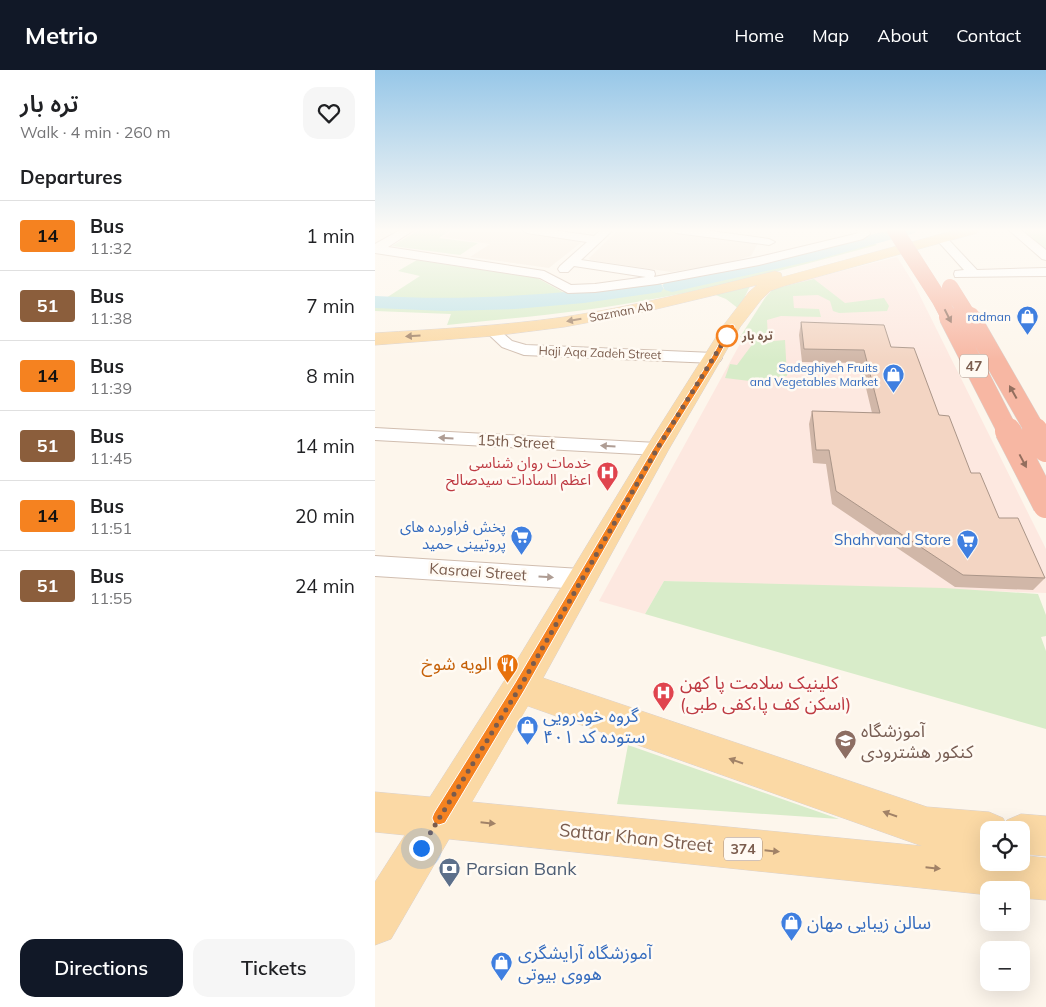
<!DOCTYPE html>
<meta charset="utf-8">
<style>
body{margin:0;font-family:Mulish,"Noto Sans Arabic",sans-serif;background:#f6f6f6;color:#202124;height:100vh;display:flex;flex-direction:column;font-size:19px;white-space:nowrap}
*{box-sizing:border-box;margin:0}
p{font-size:16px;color:#757577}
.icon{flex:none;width:28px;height:28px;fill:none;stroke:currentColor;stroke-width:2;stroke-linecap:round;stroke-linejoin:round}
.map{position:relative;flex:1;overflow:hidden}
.drawer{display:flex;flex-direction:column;background:#fff;width:375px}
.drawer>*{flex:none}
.badge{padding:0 10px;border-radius:4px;font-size:18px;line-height:32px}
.controls{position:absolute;left:605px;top:751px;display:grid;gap:10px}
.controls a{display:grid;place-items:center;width:50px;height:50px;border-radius:10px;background:#fff;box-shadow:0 5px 20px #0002;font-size:25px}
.you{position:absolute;width:25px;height:25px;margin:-12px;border:4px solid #fff;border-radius:50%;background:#1a73e8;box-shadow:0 0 0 8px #1a73e833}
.map>.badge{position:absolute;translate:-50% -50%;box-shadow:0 0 0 2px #fff}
h2{padding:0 20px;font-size:19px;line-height:45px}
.round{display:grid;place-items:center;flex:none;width:52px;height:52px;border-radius:15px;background:#f6f6f6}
.overview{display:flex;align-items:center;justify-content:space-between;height:85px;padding:0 20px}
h1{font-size:24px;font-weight:600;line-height:38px}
.action{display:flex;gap:10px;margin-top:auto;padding:10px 20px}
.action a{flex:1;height:58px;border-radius:15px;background:#111827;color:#fff;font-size:20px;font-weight:600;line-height:58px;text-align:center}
.action a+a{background:#f6f6f6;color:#202124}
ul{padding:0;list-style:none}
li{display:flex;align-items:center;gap:15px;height:70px;padding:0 20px;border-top:1px solid #e0e0e0}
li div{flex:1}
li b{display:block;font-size:19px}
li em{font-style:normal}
li .badge{min-width:55px;font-weight:700;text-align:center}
header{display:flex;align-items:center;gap:30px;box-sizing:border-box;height:70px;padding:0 25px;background:#111827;color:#fff}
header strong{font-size:24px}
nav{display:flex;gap:28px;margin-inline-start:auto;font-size:18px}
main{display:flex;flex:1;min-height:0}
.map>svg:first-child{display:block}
.residential{fill:#f5e8da}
.commercial{fill:#fde8e0}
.green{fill:#d8ecc9}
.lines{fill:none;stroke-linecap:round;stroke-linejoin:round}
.river{fill:#bfe3e8;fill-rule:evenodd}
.minor-casing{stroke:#d1beb0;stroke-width:2}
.major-casing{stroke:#dad1cd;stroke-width:1}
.minor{fill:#fff;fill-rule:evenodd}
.major{fill:#fbd9a5;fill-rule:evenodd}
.highway-bridge-far2-casing{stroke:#dad1cd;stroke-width:16;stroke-linecap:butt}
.highway-bridge-far1-casing{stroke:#dad1cd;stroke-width:21;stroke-linecap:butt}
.highway-bridge-casing{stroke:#dad1cd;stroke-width:27;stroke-linecap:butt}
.highway-bridge-far2{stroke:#f7b7a3;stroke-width:16}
.highway-bridge-far1{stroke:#f7b7a3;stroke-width:20}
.highway-bridge{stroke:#f7b7a3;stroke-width:26}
.wall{fill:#d1b7a8}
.building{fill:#f3d5c3;stroke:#aa9588}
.oneway{fill:#936e5e}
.oneway2{fill:#a18267}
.oneway3{fill:#af9d94}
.line{fill:#f58220;stroke:#fff}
.walk{stroke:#7a5c4d;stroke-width:5;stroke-dasharray:0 9}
.stop-dot{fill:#fff;stroke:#f58220;stroke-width:2.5}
.labels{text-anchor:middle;stroke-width:5;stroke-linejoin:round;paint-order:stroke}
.far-street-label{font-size:12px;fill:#7a5c4d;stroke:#fffaf3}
.far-shop-label{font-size:12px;fill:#366cbe;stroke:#fffaf3;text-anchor:end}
.far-stop-label{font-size:12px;font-weight:bold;fill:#7a5c4d;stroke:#fffaf3;text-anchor:start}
.shield{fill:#fffaf3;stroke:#a28b7f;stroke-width:1}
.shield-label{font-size:14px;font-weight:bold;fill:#7a5c4d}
.street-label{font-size:15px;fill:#7a5c4d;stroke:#fffaf3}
.health-label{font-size:15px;fill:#be3a42;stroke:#fffaf3;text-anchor:end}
.shop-label{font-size:15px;fill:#366cbe;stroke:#fffaf3;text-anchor:end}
.near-food-label{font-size:18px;fill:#c56008;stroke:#fffaf3;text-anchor:end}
.near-health-label{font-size:18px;fill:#be3a42;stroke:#fffaf3;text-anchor:start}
.near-shop-label{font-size:18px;fill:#366cbe;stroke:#fffaf3;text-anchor:start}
.near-education-label{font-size:18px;fill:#785e54;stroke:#fffaf3;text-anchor:start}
.near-street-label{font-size:18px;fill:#7a5c4d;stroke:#fffaf3}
.near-service-label{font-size:18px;fill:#4e5e75;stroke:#fffaf3;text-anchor:start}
</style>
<header>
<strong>Metrio</strong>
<nav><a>Home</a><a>Map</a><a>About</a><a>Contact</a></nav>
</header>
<main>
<section class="drawer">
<div class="overview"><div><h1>تره بار</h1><p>Walk · 4 min · 260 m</p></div><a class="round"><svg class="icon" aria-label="heart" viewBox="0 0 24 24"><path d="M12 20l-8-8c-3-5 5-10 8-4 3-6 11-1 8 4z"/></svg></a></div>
<h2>Departures</h2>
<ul>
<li><span class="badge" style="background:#f58220;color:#111">14</span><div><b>Bus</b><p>11:32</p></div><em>1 min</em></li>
<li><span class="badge" style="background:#8b5e3c;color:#fff">51</span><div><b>Bus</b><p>11:38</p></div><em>7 min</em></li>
<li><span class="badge" style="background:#f58220;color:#111">14</span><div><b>Bus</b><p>11:39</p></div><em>8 min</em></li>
<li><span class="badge" style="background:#8b5e3c;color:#fff">51</span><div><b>Bus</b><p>11:45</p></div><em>14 min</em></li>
<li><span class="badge" style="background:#f58220;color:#111">14</span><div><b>Bus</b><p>11:51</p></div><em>20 min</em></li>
<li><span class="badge" style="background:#8b5e3c;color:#fff">51</span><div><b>Bus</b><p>11:55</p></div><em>24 min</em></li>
</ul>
<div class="action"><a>Directions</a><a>Tickets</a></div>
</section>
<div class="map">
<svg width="671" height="937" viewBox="0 0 671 937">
<rect width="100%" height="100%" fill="#fdf6ec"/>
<path class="residential" d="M 80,160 L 133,160 L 208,171 L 174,198 L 95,187 L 115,174 L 68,167 Z
M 243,160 L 282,160 L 383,173 L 376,186 L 348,194 L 296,202 L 215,190 L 214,188 Z"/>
<path class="commercial" d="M 522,187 L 539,214 L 671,479 L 671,523 L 289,511 L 270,544 L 224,531 L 395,219 Z"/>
<path class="green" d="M 44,160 L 76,160 L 64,168 L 103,173 L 85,185 L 17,176 Z
M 645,160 L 671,160 L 671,181 Z
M 498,172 L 502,175 C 428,195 354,215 278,229 C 210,242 140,248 72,255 L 76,244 L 0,241 L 0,233 C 52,237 104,239 155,235 C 272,228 386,201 498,172 Z
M 42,190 L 162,208 L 197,227 L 137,232 L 67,233 L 11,228 L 45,206 L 23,201 Z
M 439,209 L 470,233 L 509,228 L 514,236 L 512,241 L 464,243 L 458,241 L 455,231 L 443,225 L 418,226 L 419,238 L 444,239 L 446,247 L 406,246 L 392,250 L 393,267 L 399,271 L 410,270 L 412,306 L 393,308 L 391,313 L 350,308 L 355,294 L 362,295 L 379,272 L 365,267 L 390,228 L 398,219 Z
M 376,214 L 364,239 L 351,229 L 338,224 Z
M 289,511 L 569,518 L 663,524 L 671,545 L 671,566 L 666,567 L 671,581 L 671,659 L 270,544 Z
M 253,675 L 464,749 L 242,734 Z"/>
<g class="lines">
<path class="river" d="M 514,160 L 542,160 L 540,163 L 441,190 L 297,222 L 290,220 L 287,216 L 290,212 L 297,210 L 439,180 Z
M 279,212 L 286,214 L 289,218 L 286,222 L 209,233 L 140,239 L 70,241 L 0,238 L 0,226 C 94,231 186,225 279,212 Z"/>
<defs>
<path id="minor" d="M 25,160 L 39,160 L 13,177 L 169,201 L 196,215 L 220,214 L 271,207 L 199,196 L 193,202 L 185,202 L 183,199 L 185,196 L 212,172 L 152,163 L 147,160 L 177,160 L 219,166 L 226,160 L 238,160 L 206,190 L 274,200 L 279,201 L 280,204 L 279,207 L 384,187 L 480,164 L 483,163 L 482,160 L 494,160 L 495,164 L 488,169 L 384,195 L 282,214 L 220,222 L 193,223 L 165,208 L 0,183 L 0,174 Z
M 296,160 L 329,160 L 394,169 L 400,172 L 394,175 L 301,163 Z
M 634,160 L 646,160 L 671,180 L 671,190 L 667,189 Z
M 567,166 L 571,167 L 602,200 L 671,198 L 671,206 L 580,207 L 579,204 L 580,201 L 589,200 L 561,169 Z
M 117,257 L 122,258 L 137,271 L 151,275 L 339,283 L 345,285 L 347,288 L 345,291 L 339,293 L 149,285 L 127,277 L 110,261 L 112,258 Z
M 0,358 L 282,373 L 289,374 L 292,379 L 289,384 L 282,385 L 0,370 Z
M 0,486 L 206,499 L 214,502 L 218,509 L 214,516 L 206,519 L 0,506 Z"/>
<path id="major" d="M 581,160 L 604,160 L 602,163 L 409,216 L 395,221 L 386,230 L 365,257 L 294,379 L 168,608 L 552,737 L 614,742 L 628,748 L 630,752 L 632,750 L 646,744 L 671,746 L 671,786 L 646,784 L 646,760 L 614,760 L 614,792 L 646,792 L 646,785 L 671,788 L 671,830 L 646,828 L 646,820 L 614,820 L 614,825 L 74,769 L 16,869 L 0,875 L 0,812 L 30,765 L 0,762 L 0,722 L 55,727 L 133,605 L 274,373 L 348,256 L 374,222 L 382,215 L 269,242 L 189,257 L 118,266 L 0,275 L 0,263 C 63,259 126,256 189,247 C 260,236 330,219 400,201 L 406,203 L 407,207 ZM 153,636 L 547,776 L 97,732 Z"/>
</defs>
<use href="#minor" class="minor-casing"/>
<use href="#major" class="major-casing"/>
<use href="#minor" class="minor"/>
<use href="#major" class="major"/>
<defs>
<path id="highway-bridge-far2" d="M 520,160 L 565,230 L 575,249
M 575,217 L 595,249"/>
<path id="highway-bridge-far1" d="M 574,247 L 633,362
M 595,247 L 661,362"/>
<path id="highway-bridge" d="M 633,361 L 671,435
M 660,361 L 671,379"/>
</defs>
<use href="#highway-bridge-far2" class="highway-bridge-far2-casing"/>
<use href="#highway-bridge-far1" class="highway-bridge-far1-casing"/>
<use href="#highway-bridge" class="highway-bridge-casing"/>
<use href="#highway-bridge-far2" class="highway-bridge-far2"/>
<use href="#highway-bridge-far1" class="highway-bridge-far1"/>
<use href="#highway-bridge" class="highway-bridge"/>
</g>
<path class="wall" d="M 426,252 L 516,277 L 564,345 L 596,403 L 624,448 L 670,508 L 658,520 L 580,517 L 457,434 L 451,394 L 438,393 L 434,354 L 437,341 L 497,343 L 485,293 L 427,292 L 424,265 Z"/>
<path class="building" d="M 426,252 L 509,255 L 516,277 L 539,278 L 564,345 L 574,346 L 596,403 L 605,403 L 624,448 L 643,448 L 670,508 L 588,505 L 461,421 L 454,380 L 441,380 L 437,341 L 505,343 L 489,280 L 429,279 Z"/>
<defs><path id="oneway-solid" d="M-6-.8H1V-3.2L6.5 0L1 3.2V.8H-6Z" transform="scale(1.25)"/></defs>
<g class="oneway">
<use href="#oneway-solid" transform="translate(573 246) rotate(63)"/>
<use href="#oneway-solid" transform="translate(638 322) rotate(-119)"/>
<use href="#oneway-solid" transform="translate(648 391) rotate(62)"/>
</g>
<g class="oneway2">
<use href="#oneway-solid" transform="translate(199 250) rotate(170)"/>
<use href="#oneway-solid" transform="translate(38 266) rotate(176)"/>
<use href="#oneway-solid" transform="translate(361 691) rotate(-161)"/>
<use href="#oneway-solid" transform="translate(515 744) rotate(-161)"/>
<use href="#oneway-solid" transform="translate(113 753) rotate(6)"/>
<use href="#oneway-solid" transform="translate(397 781) rotate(6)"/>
<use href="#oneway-solid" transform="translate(558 798) rotate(6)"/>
</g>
<g class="oneway3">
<use href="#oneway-solid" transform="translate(71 368) rotate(-177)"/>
<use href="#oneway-solid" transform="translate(233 376) rotate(-177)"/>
<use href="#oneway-solid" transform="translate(171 507) rotate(4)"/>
</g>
<linearGradient id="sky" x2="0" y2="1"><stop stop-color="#97c7e8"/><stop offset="0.55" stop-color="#fefbf6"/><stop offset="1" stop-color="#fefbf6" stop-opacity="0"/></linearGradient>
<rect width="671" height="291" fill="url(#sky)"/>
<path class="line" d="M 357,254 L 360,256 L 343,288 L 286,379 L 149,621 L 70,753 L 64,755 L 59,753 L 57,748 L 59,743 L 140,613 L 278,379 L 336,288 L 354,256 Z"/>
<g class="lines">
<path class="walk" d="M 46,778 L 145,617 L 282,379 L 352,266"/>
</g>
<defs>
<symbol id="shop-pin" viewBox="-11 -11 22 30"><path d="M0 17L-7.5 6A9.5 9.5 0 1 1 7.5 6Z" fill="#3f7fe0" stroke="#fffaf3"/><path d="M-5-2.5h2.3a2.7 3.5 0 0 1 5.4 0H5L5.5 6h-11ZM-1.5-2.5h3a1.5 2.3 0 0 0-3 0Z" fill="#fff"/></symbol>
<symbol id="hospital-pin" viewBox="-11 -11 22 30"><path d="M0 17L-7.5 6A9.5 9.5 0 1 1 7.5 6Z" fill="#e0444e" stroke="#fffaf3"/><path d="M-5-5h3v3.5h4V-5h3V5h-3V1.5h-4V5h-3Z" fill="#fff"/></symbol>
<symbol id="supermarket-pin" viewBox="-11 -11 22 30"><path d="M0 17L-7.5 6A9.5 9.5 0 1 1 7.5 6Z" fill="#3f7fe0" stroke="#fffaf3"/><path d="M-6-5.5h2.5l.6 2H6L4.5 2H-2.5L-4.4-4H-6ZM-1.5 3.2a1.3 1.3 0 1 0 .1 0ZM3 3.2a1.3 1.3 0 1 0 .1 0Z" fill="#fff"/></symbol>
<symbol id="restaurant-pin" viewBox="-11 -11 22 30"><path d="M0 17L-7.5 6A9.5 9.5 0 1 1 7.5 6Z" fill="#e8710a" stroke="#fffaf3"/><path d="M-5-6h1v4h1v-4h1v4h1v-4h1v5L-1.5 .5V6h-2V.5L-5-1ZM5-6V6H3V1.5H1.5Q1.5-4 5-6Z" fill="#fff"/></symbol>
<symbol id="university-pin" viewBox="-11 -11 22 30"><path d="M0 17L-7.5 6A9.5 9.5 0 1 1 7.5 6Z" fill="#8d6e63" stroke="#fffaf3"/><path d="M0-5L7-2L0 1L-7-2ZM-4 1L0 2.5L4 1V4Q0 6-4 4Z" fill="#fff"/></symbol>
<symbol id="bank-pin" viewBox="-11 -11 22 30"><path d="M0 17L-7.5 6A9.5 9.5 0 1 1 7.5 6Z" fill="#5c6f8a" stroke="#fffaf3"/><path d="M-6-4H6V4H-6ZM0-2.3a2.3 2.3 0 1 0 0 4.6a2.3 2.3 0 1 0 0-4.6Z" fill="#fff"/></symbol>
</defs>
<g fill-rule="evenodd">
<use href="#shop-pin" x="640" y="234" width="25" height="34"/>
<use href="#shop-pin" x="506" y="292" width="25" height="34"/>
<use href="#hospital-pin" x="220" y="390" width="25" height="34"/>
<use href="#supermarket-pin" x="134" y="454" width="25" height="34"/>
<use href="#supermarket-pin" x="580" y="458" width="25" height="34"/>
<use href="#restaurant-pin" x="120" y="582" width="25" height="34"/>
<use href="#hospital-pin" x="276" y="610" width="25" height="34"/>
<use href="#shop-pin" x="140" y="644" width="25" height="34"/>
<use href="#university-pin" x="458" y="658" width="25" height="34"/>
<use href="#bank-pin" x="62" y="786" width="25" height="34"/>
<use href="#shop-pin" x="404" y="840" width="25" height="34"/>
<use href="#shop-pin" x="114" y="880" width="25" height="34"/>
</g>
<circle class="stop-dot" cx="352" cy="266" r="10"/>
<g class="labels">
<g class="far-street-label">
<text transform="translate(246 242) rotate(-11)" y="4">Sazman Ab</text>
<text transform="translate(225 283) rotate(2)" y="4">Haji Aqa Zadeh Street</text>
</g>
<g class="far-shop-label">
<text x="636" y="251">radman</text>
<text x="503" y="302">Sadeghiyeh Fruits<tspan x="503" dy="14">and Vegetables Market</tspan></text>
</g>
<g class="far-stop-label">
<text x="367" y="270">تره بار</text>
</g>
<g class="shield">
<rect x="585" y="284.5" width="28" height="23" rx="4"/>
<rect x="349" y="767.5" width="38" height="23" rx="4"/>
</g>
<g class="shield-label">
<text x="599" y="301">47</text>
<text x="368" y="784">374</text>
</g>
<g class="street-label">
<text transform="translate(141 372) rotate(3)" y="5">15th Street</text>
<text transform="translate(103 502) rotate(4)" y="5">Kasraei Street</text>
</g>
<g class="health-label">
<text x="216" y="398">خدمات روان شناسی<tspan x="216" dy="17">اعظم السادات سیدصالح</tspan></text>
</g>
<g class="shop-label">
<text x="131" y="462">پخش فراورده های<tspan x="131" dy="17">پروتیینی حمید</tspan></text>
<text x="576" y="475">Shahrvand Store</text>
</g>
<g class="near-food-label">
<text x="117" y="600">الویه شوخ</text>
</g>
<g class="near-health-label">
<text x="305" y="619">کلینیک سلامت پا کهن<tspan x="305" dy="21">(اسکن کف پا،کفی طبی)</tspan></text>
</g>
<g class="near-shop-label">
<text x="168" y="652">گروه خودرویی<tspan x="168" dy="21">ستوده کد ۴۰۱</tspan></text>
<text x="432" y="859">سالن زیبایی مهان</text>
<text x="143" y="889">آموزشگاه آرایشگری<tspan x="143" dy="21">هووی بیوتی</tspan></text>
</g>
<g class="near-education-label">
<text x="486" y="667">آموزشگاه<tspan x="486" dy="21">کنکور هشترودی</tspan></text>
</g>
<g class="near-street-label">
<text transform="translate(261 768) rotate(6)" y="6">Sattar Khan Street</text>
</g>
<g class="near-service-label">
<text x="91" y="805">Parsian Bank</text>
</g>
</g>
</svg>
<div class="controls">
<a><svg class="icon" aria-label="locate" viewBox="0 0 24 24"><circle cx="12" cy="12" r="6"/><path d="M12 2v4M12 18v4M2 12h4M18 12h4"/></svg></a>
<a>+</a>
<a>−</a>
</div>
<div class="you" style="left:46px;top:778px"></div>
</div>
</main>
